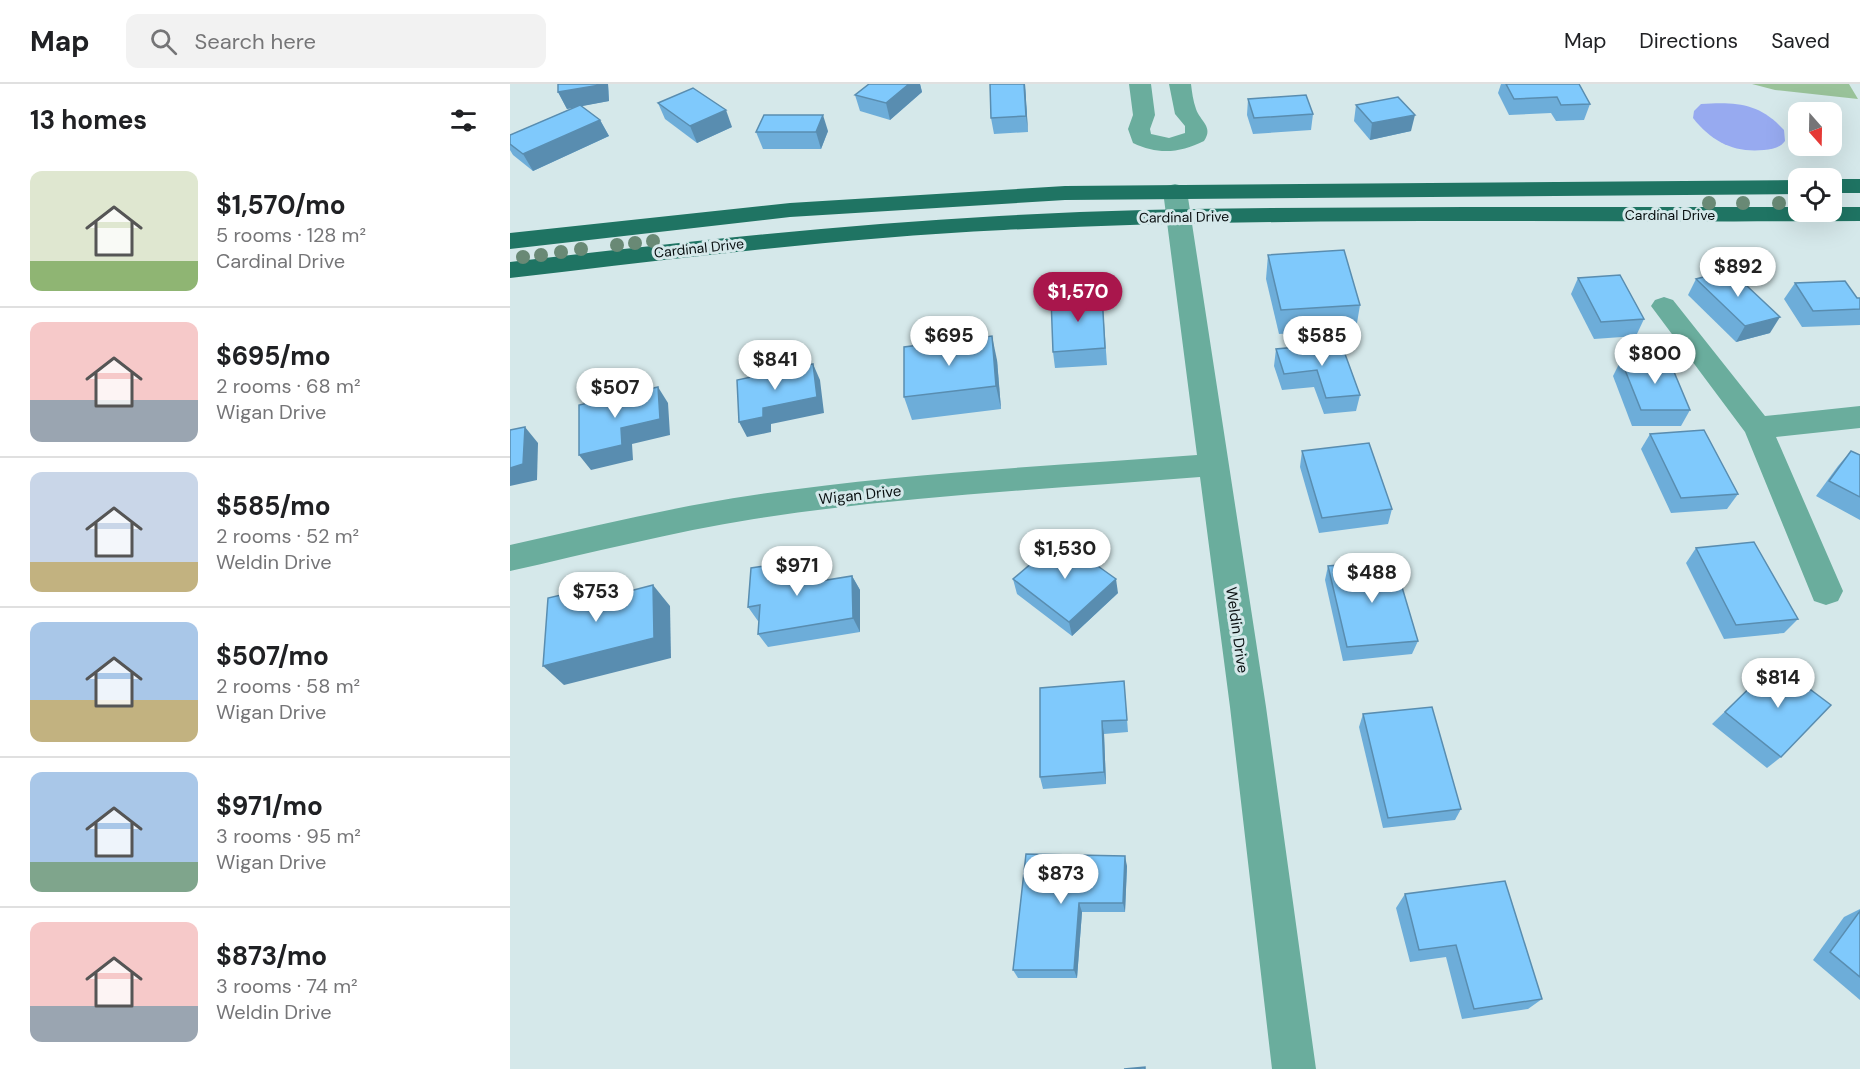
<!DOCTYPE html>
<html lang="en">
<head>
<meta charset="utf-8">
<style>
	:root { --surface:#fff; --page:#f2f2f2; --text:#202124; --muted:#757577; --line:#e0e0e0; --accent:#a9164c }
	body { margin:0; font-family:"DM Sans",sans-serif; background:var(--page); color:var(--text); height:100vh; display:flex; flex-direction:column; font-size:22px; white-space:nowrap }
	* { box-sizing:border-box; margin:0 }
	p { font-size:20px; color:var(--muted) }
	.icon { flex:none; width:33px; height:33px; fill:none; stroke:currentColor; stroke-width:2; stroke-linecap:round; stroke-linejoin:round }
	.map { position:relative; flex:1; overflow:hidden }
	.details { display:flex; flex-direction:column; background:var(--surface); width:510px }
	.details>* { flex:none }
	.needle { width:39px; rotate:160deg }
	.buttons { position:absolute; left:1278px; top:18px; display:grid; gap:12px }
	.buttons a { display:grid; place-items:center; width:54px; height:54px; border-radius:12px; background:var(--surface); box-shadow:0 6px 24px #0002; font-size:30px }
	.price { position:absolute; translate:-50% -51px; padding:0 14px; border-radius:21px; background:#fff; color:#222; font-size:20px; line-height:39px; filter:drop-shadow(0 2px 3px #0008) }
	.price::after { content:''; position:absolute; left:50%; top:36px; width:18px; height:14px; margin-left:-9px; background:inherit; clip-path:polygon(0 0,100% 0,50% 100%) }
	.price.on { background:var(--accent); color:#fff }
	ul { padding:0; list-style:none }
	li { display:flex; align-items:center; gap:18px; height:150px; padding:0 30px }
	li+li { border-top:2px solid var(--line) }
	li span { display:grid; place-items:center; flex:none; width:168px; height:120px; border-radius:12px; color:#555 }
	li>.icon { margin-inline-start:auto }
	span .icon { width:72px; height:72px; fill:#fffc; stroke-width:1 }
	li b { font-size:26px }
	h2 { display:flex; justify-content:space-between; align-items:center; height:72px; padding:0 30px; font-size:26px }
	header { display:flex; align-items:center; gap:36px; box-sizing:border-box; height:84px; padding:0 30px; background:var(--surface); border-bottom:2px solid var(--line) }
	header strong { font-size:28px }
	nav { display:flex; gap:33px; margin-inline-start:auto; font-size:21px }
	.search { width:420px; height:54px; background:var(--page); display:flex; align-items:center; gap:15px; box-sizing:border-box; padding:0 21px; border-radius:12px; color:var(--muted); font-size:22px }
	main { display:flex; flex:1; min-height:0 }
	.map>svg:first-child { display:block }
	.green { fill:#99c299 }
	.water { fill:#97aaf0 }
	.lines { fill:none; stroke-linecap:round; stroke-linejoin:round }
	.minor { fill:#6aad9d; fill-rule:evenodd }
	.major { fill:#1f7463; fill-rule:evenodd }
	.tree { fill:#698975 }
	.wall { fill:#6dadd9 }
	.shaded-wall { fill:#598db0 }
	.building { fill:#7fc9fc; stroke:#598db0; stroke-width:1.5 }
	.labels { text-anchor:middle; stroke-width:6; stroke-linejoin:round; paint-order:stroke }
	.far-street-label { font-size:14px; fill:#080e0f; stroke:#d5e8ea }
	.street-label { font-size:15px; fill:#080e0f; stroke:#d5e8ea }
</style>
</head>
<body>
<header>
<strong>Map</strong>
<div class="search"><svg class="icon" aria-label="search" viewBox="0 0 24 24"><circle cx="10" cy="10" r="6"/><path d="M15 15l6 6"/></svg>Search here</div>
<nav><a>Map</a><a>Directions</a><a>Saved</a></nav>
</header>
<main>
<section class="details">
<h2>13 homes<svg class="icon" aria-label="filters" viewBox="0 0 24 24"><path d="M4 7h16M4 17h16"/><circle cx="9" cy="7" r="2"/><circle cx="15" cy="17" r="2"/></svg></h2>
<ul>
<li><span style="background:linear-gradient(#dfe7d0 75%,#8fb573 0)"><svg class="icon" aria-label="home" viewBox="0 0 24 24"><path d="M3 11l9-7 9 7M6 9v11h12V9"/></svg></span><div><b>$1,570/mo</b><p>5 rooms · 128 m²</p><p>Cardinal Drive</p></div></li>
<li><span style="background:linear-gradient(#f6c9c9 65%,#9aa5b1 0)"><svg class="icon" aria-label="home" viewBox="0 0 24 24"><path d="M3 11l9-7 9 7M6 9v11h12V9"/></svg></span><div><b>$695/mo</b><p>2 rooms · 68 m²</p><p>Wigan Drive</p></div></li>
<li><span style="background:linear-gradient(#c9d6e8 75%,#c2b280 0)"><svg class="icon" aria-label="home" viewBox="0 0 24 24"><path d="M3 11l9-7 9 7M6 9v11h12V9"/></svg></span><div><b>$585/mo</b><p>2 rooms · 52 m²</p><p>Weldin Drive</p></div></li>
<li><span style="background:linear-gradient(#a9c7e8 65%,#c2b280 0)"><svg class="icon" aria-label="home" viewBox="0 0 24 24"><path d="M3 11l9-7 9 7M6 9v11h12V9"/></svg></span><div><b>$507/mo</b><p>2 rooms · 58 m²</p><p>Wigan Drive</p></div></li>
<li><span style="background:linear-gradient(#a9c7e8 75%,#7fa58c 0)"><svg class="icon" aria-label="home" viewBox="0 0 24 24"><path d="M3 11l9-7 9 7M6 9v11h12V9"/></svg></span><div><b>$971/mo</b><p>3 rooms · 95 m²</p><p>Wigan Drive</p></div></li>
<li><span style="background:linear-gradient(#f6c9c9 70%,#9aa5b1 0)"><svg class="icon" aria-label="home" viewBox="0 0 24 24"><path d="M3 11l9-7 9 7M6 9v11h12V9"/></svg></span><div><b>$873/mo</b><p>3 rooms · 74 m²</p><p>Weldin Drive</p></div></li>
</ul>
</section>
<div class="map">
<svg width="1350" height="985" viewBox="0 0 1350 985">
	<rect width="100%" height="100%" fill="#d5e8ea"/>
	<!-- green -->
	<path class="green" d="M1242,0H1339L1348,15L1265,6Z"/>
	<!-- water -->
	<path class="water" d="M1191,20C1227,18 1249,19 1274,46L1275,57C1270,64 1262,65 1254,66C1224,69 1202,58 1183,34L1184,27Z"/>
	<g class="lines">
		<!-- minor -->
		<g class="minor">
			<path d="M619,0H641L645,31L640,45L641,50L659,54L675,49V42L665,30L659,0H681C682,8 683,17 686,25C690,37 704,43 694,57C670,69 648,71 623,59L618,45L623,31Z"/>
			<path d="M665,100L673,102L677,107L756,623L806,985H762L720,623L690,393C541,405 391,412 244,435C162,448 81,469 0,487V461C81,443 162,423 244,411C391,389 540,382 687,371L653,107L657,102Z"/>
			<path d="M1154,213L1163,216L1255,332L1350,322V344L1266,353L1333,507L1328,517L1316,521L1304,517L1235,348L1141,222L1145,216Z"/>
		</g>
		<!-- major -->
		<g class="major">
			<rect x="1322" y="95" width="28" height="14"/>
			<path d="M1288,96V110L555,116L280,133L0,165V149L280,119L555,102Z"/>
			<path d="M956,123H1288V128H1322V123H1350V137C1065,139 779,132 494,146C329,154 164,175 0,194V178C163,159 325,141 489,132C644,123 800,124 956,123Z"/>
		</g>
	</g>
	<!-- trees -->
	<g class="tree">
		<circle cx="1199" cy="119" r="7"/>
		<circle cx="1233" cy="119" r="7"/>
		<circle cx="1269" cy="119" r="7"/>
		<circle cx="143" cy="157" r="7"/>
		<circle cx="125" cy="159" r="7"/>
		<circle cx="107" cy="161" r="7"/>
		<circle cx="71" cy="165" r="7"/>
		<circle cx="51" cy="168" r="7"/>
		<circle cx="31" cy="171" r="7"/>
		<circle cx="13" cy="173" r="7"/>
	</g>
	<!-- wall -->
	<g class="wall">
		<path d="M48,0H98L99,17L71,22L90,36L99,52L23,87L3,71L0,66V51L65,23L57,25L48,8Z"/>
		<path d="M359,0H410L412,8L380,36L350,27L345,11Z"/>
		<path d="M515,0L518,48L484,50L481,34Z"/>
		<path d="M991,0H1069L1080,20L1074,36L1046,37L1041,29L999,31L988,9Z"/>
		<path d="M738,15L803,30L801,46L743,50L737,31Z"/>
		<path d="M148,19L222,43L187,59L155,35Z"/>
		<path d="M846,21L901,47L860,56L844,37Z"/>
		<path d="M318,47L311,65H253L246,48Z"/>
		<path d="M758,171L850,221L846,245L769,250L756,195Z"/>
		<path d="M1068,194L1134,235L1126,252L1084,255L1061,210Z"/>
		<path d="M1186,195L1260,249L1226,258L1178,211Z"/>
		<path d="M1285,199L1347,214H1350V241L1292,243L1274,215Z"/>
		<path d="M592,210L597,281L545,284L543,268Z"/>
		<path d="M831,259L850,311L846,327L814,330L804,303L772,306L764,282L766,265Z"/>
		<path d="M487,276L491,325L402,336L394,313Z"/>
		<path d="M1111,276L1180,326L1171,342H1122L1103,292Z"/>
		<path d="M1140,350L1228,410L1217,425L1161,429L1131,365Z"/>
		<path d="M792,367L882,425L878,440L809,449L790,383Z"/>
		<path d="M1341,367L1350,371V436L1306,412L1328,382Z"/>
		<path d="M1186,464L1288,535L1274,549L1214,555L1176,479Z"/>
		<path d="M298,475L306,490V498L342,492L350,506V548L258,563L248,550L249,537H248L238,523Z"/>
		<path d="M818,482L908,557L902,570L833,577L815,496Z"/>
		<path d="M503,495L608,509L562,552L507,510Z"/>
		<path d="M1265,579L1271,673L1257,684L1202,640Z"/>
		<path d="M614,597L618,648L594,650L596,700L533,705L530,693Z"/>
		<path d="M853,630L951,725L945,736L873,744L849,643Z"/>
		<path d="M516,770L617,782L615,828H572L567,894H508L503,886Z"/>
		<path d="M895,810L1032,915L1018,925L952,935L936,873L900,878L886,824Z"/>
		<path d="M1350,825V916L1303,876L1334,833Z"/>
	</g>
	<!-- shaded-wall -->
	<g class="shaded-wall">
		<path d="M90,0H98L99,17L57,25L48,8Z"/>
		<path d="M399,0H410L412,8L380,36L376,19Z"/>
		<path d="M514,0H515L518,48L516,32Z"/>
		<path d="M216,26L222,43L187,59L180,42Z"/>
		<path d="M313,31L318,47L311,65L306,48Z"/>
		<path d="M905,31L901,47L860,56L862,39Z"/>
		<path d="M90,36L99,52L23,87L13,70Z"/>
		<path d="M1270,233L1260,249L1226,258L1235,242Z"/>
		<path d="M482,252L487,276L491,325L486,302Z"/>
		<path d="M303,280L310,296L314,329L261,340V348L237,353L229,338Z"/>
		<path d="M148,303L158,319L160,351L122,360L123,376L81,386L69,371L111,344Z"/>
		<path d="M15,343L28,359L27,396L0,402V384Z"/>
		<path d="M298,475L306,490V513L298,499Z"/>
		<path d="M342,492L350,506V548L343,534Z"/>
		<path d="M606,495L608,509L562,552L559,538Z"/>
		<path d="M143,501L160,522L161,574L54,601L33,582Z"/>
		<path d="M89,502L107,522L89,515Z"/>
		<path d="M592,637L594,650L596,700L594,688Z"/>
		<path d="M615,772L617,782L615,828L613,819Z"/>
		<path d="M569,819L572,828L567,894L564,886Z"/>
	</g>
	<!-- building -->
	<g class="building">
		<path d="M48,0H90V1L48,8Z"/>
		<path d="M359,0H399L376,19L345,11Z"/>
		<path d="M480,0H514L516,32L481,34Z"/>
		<path d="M996,0H1069L1080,20L1051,21L1047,13L1004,15Z"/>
		<path d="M183,4L216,26L180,42L148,19Z"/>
		<path d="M796,11L803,30L744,34L738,15Z"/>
		<path d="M888,13L905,31L862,39L846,21Z"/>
		<path d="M70,21L90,36L13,70L0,60V51Z"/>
		<path d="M254,31H313L306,48H246Z"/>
		<path d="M834,166L850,221L771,226L758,171Z"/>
		<path d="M1220,186L1270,233L1235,242L1186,195Z"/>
		<path d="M1110,191L1134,235L1091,238L1068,194Z"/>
		<path d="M1335,197L1347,214H1350V225L1303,227L1285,199Z"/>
		<path d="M592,210L595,264L543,268L541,214Z"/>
		<path d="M482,252L486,302L394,313V263Z"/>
		<path d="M831,259L850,311L816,314L807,286L774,290L766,265Z"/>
		<path d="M1111,276H1159L1180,326H1131Z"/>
		<path d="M303,280L307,313L253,324V333L229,338L227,296Z"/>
		<path d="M148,303L150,335L111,344L112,361L69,371V321Z"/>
		<path d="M15,343L13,380L0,384V346Z"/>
		<path d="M1194,346L1228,410L1171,414L1140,350Z"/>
		<path d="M859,359L882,425L812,434L792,367Z"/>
		<path d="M1341,367L1350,371V413L1319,397Z"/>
		<path d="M550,455L606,495L559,538L503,495Z"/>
		<path d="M1244,458L1288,535L1226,541L1186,464Z"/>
		<path d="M298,475V499L342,492L343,534L248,550L250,521L238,523L241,484Z"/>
		<path d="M884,476L908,557L837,563L818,482Z"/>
		<path d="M143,501L144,554L33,582L38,514L89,502V515Z"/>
		<path d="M1265,579L1321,621L1271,673L1215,628Z"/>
		<path d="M614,597L617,636L592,637L594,688L530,693V604Z"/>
		<path d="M922,623L951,725L878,734L853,630Z"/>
		<path d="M516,770L615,772L613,819H569L564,886H503Z"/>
		<path d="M995,797L1032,915L964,925L946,861L909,866L895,810Z"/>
		<path d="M1350,827V893L1320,868Z"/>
		<path d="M635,983V985H614Z"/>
	</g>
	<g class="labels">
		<!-- far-street labels -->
		<g class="far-street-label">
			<text x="1160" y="136">Cardinal Drive</text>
			<text transform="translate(674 133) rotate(-1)" y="5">Cardinal Drive</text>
			<text transform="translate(189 164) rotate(-6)" y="5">Cardinal Drive</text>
		</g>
		<!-- street labels -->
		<g class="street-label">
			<text transform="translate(350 411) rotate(-6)" y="5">Wigan Drive</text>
			<text transform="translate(727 546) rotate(82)" y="5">Weldin Drive</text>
		</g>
	</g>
</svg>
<div class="buttons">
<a><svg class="needle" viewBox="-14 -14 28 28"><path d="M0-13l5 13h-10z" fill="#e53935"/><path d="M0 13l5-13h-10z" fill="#757577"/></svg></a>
<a><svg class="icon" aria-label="locate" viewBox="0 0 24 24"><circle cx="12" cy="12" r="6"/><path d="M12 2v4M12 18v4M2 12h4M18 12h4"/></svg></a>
</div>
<b class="price" style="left:1228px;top:214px">$892</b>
<b class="price on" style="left:568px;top:239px">$1,570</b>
<b class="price" style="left:439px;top:283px">$695</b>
<b class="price" style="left:812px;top:283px">$585</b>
<b class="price" style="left:1145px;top:301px">$800</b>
<b class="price" style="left:265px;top:307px">$841</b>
<b class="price" style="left:105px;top:335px">$507</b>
<b class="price" style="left:555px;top:496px">$1,530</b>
<b class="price" style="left:287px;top:513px">$971</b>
<b class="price" style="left:862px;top:520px">$488</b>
<b class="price" style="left:86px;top:539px">$753</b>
<b class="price" style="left:1268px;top:625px">$814</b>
<b class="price" style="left:551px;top:821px">$873</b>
</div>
</main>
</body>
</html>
